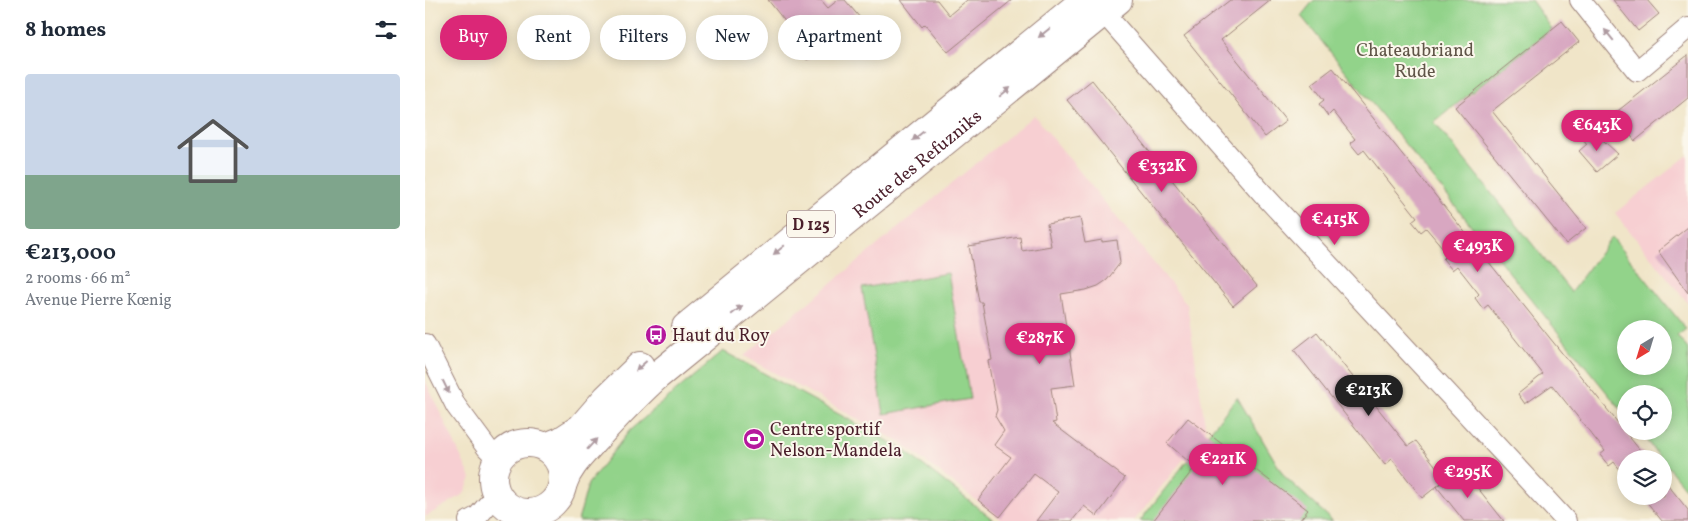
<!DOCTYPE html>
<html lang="en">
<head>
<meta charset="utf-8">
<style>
	:root { --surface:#fff; --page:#f6f6f7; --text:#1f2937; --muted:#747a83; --line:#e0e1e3; --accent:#db2777 }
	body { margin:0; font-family:Vollkorn,serif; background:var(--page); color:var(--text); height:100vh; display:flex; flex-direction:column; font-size:19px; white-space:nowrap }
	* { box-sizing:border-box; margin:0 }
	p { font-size:16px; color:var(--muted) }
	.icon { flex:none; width:28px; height:28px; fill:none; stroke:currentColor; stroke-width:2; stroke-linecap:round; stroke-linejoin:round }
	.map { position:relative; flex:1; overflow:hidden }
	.side { display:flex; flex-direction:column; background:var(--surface); width:425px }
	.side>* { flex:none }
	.guide { position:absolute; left:15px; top:15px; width:475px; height:45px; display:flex; gap:10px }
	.needle { width:32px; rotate:218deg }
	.controls { position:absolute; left:1192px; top:320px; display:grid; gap:10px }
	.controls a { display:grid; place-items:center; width:55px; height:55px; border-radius:50%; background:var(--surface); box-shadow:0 2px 12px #0003; font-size:25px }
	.price { position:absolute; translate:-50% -42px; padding:0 11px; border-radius:18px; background:var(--accent); color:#fff; font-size:16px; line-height:32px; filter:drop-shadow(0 1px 2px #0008) }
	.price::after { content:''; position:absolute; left:50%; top:30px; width:15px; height:11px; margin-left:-8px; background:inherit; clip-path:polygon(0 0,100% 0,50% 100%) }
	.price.on { background:#222; color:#fff }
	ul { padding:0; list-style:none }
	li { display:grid; align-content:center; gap:10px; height:265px; padding:0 25px }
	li+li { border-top:1px solid var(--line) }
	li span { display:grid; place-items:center; height:155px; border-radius:5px; color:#555 }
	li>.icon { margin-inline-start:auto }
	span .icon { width:90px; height:90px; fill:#fffc; stroke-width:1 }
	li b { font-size:21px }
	h2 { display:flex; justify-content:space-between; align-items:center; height:60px; padding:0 25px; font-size:21px }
	.pill { padding:0 18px; border-radius:22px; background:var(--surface); box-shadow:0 2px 12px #0003; font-size:18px; line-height:45px }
	.pill.on { background:var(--accent); color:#fff }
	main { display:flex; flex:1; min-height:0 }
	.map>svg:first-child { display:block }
	.built { fill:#f7cfd2 }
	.green { fill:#92d38a; stroke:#6e795a; fill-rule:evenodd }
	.building { fill:#d8a7c1 }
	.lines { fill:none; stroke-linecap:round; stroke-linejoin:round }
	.minor-casing { stroke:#9d827a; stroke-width:22 }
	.primary-casing { stroke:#9d827a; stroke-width:30 }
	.minor { stroke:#fff; stroke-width:20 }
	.primary { stroke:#fff; stroke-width:28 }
	.oneway { fill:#ae9aa0 }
	.labels { text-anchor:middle; stroke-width:4; stroke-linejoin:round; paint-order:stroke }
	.shield { fill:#fbf7ec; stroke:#7f6065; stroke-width:1 }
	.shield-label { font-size:16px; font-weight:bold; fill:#4a1f2b }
	.park-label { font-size:18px; fill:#605548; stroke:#fbf7ec }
	.street-label { font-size:18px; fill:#4a1f2b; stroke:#fbf7ec }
	.poi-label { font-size:18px; fill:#4a1f2b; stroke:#fbf7ec; text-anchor:start }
</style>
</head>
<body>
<main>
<section class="side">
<h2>8 homes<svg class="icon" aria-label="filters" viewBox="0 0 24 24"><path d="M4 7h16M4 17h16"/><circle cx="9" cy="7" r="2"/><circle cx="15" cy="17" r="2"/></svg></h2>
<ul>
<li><span style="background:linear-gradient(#c9d6e8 65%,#7fa58c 0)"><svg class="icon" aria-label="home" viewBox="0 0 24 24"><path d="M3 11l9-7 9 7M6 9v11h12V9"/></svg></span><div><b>€213,000</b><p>2 rooms · 66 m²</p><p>Avenue Pierre Kœnig</p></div></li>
</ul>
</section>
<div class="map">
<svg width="1263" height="521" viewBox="0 0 1263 521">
	<rect width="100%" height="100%" fill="#fbf7ec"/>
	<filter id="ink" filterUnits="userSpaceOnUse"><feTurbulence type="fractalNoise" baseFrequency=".02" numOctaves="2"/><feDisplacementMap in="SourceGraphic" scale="10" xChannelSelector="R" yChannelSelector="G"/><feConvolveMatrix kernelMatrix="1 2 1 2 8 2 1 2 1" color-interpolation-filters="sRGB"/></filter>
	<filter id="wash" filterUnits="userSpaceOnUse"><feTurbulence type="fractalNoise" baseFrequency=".0096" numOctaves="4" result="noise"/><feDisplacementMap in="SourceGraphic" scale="20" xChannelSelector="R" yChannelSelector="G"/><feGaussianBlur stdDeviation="1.12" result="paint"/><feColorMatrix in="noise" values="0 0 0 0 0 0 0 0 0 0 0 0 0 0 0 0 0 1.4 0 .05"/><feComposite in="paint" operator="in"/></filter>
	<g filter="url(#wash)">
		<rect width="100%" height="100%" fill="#f0e5c8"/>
		<!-- built -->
		<g class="built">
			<path d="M609,115L762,304L781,431L709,521H578L476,443L319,356Z"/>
			<path d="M1263,155V303L1190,213Z"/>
			<path d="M0,380L46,478L39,494L0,517Z"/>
		</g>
		<!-- green -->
		<g class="green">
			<path d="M889,0H1106L1127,29L1009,122L1146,292L1187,237L1261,329L1252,336L1263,349V492L1239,462V459H1236L1214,431H1239V394H1201V416L876,16ZM1201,329H1239V366H1201Z"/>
			<path d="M523,273L545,399L459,414L437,288Z"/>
			<path d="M298,351L476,448L570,521H153L163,484L205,430Z"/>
			<path d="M812,397L859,476L908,521H715Z"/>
		</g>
		<g id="blocks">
			<!-- building -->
			<g class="building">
				<path d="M343,0H396L403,8L413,0H420L441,25L421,34H413L391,28L393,52L382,60L365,38L370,34Z"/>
				<path d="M476,0H512L524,15L542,0H587L523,52L500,24L497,27Z"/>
				<path d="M805,0H846L796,40L861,121L840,137L759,36Z"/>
				<path d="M1188,0H1222L1234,14L1213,31Z"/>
				<path d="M1137,21L1154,42L1067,111L1161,228L1141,244L1030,107Z"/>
				<path d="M1263,55V98L1210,141L1189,114Z"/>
				<path d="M908,68L1222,459H1201V477L1189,462L1184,466L1175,455L1180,451L1127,385L1100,404L1093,394L1118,374L1063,305L1058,309L1050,298L1054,294L1032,266L1027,270L1018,259L1023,254L1001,228L996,232L987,221L992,217L939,150L934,154L925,143L930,139L908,111L903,116L894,104L899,100L887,84Z"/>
				<path d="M667,80L832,286L808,306L642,100Z"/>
				<path d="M1168,131L1193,154L1172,172L1154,151L1162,144L1158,139Z"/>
				<path d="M655,218L660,243L677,240V242L692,240L695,263L682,280L673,286L661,290L636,294L650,385L626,388L631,422L627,423L700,478L672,516L659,506L647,521H611L633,492L609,474L575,517L553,500L586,457L569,445L579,431L570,416L572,410L563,361L567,360L557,302H554L544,246L595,237L597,251L626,246L622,224Z"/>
				<path d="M1263,227V293L1233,251Z"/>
				<path d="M892,332L983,446L991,441L1021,479L997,498L967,459L960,465L869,350Z"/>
				<path d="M763,418L883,510L874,521H728L770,467L742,443Z"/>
				<path d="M1036,467L1079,521H1039L1012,487Z"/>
				<path d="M1239,480L1263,510V521H1237L1217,496H1239Z"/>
			</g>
		</g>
	</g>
	<g filter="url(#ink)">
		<use href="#blocks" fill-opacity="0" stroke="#9d827a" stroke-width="1"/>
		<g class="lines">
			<!-- minor casing -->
			<g class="minor-casing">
				<g id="minor">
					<path d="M1155,0L1212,71L1263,28"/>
					<path d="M665,7L678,12L838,194L1141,521"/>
					<path d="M0,344L31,406L62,448L73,459"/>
					<path d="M44,521L53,516L72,494"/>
				</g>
			</g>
			<!-- primary casing -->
			<g class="primary-casing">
				<g id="primary">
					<path d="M261,327L660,0"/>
					<circle cx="103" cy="478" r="35"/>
					<path d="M121,447L136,441L156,428L182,398L215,366"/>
					<path id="s1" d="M138,483C144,465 158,453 170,439C190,417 211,395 233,375L693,0"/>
				</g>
			</g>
			<!-- minor -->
			<use href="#minor" class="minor"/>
			<!-- primary -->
			<use href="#primary" class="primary"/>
		</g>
		<!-- one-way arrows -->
		<defs><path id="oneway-solid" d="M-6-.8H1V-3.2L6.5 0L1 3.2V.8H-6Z" transform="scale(1.25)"/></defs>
		<g class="oneway">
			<use href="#oneway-solid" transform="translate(619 33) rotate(141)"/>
			<use href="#oneway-solid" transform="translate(1184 35) rotate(-129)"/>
			<use href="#oneway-solid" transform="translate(580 92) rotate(-39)"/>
			<use href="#oneway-solid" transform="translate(493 136) rotate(141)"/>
			<use href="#oneway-solid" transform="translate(354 250) rotate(141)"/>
			<use href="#oneway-solid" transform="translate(312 310) rotate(-39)"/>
			<use href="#oneway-solid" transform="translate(216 366) rotate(138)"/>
			<use href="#oneway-solid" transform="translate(21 387) rotate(64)"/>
			<use href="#oneway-solid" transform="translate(167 444) rotate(-48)"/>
		</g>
	</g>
	<!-- icons -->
	<defs>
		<g id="bus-disc" transform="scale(1.125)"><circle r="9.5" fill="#b5179e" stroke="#fbf7ec"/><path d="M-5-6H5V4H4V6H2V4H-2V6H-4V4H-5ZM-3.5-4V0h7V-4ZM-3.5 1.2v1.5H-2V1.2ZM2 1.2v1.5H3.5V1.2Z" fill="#fff"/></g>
		<g id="stadium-disc" transform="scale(1.125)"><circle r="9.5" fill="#b5179e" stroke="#fbf7ec"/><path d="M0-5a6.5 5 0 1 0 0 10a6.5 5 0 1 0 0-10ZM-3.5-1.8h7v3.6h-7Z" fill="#fff"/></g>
	</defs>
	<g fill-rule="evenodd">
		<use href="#bus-disc" x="231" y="335"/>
		<use href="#stadium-disc" x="329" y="439"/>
	</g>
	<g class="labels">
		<!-- shield labels -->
		<rect class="shield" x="362" y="210.5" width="48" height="27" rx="4"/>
		<g class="shield-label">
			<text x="386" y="230">D 125</text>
		</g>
		<!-- park labels -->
		<g class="park-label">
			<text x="990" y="56">Chateaubriand<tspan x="990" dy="21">Rude</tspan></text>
		</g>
		<!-- street labels -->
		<g class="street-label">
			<text dy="6" stroke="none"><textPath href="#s1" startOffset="479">Route des Refuzniks</textPath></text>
		</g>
		<!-- poi labels -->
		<g class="poi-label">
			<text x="247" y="341">Haut du Roy</text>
			<text x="345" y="435">Centre sportif<tspan x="345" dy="21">Nelson-Mandela</tspan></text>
		</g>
	</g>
</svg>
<div class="controls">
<a><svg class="needle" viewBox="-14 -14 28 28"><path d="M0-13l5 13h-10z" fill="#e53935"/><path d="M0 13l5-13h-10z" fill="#747a83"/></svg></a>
<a><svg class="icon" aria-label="locate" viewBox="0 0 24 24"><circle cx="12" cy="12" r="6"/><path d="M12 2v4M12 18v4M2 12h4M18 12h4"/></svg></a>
<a><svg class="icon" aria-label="layers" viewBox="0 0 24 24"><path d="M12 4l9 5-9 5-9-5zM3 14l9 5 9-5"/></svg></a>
</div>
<b class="price" style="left:1172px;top:152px">€643K</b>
<b class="price" style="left:737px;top:193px">€332K</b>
<b class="price" style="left:910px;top:246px">€415K</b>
<b class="price" style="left:1053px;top:273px">€493K</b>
<b class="price" style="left:615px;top:365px">€287K</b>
<b class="price on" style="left:944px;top:417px">€213K</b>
<b class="price" style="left:798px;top:486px">€221K</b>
<b class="price" style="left:1043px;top:499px">€295K</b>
<div class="guide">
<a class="pill on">Buy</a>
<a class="pill">Rent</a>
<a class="pill">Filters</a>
<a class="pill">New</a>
<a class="pill">Apartment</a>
</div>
</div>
</main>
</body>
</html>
